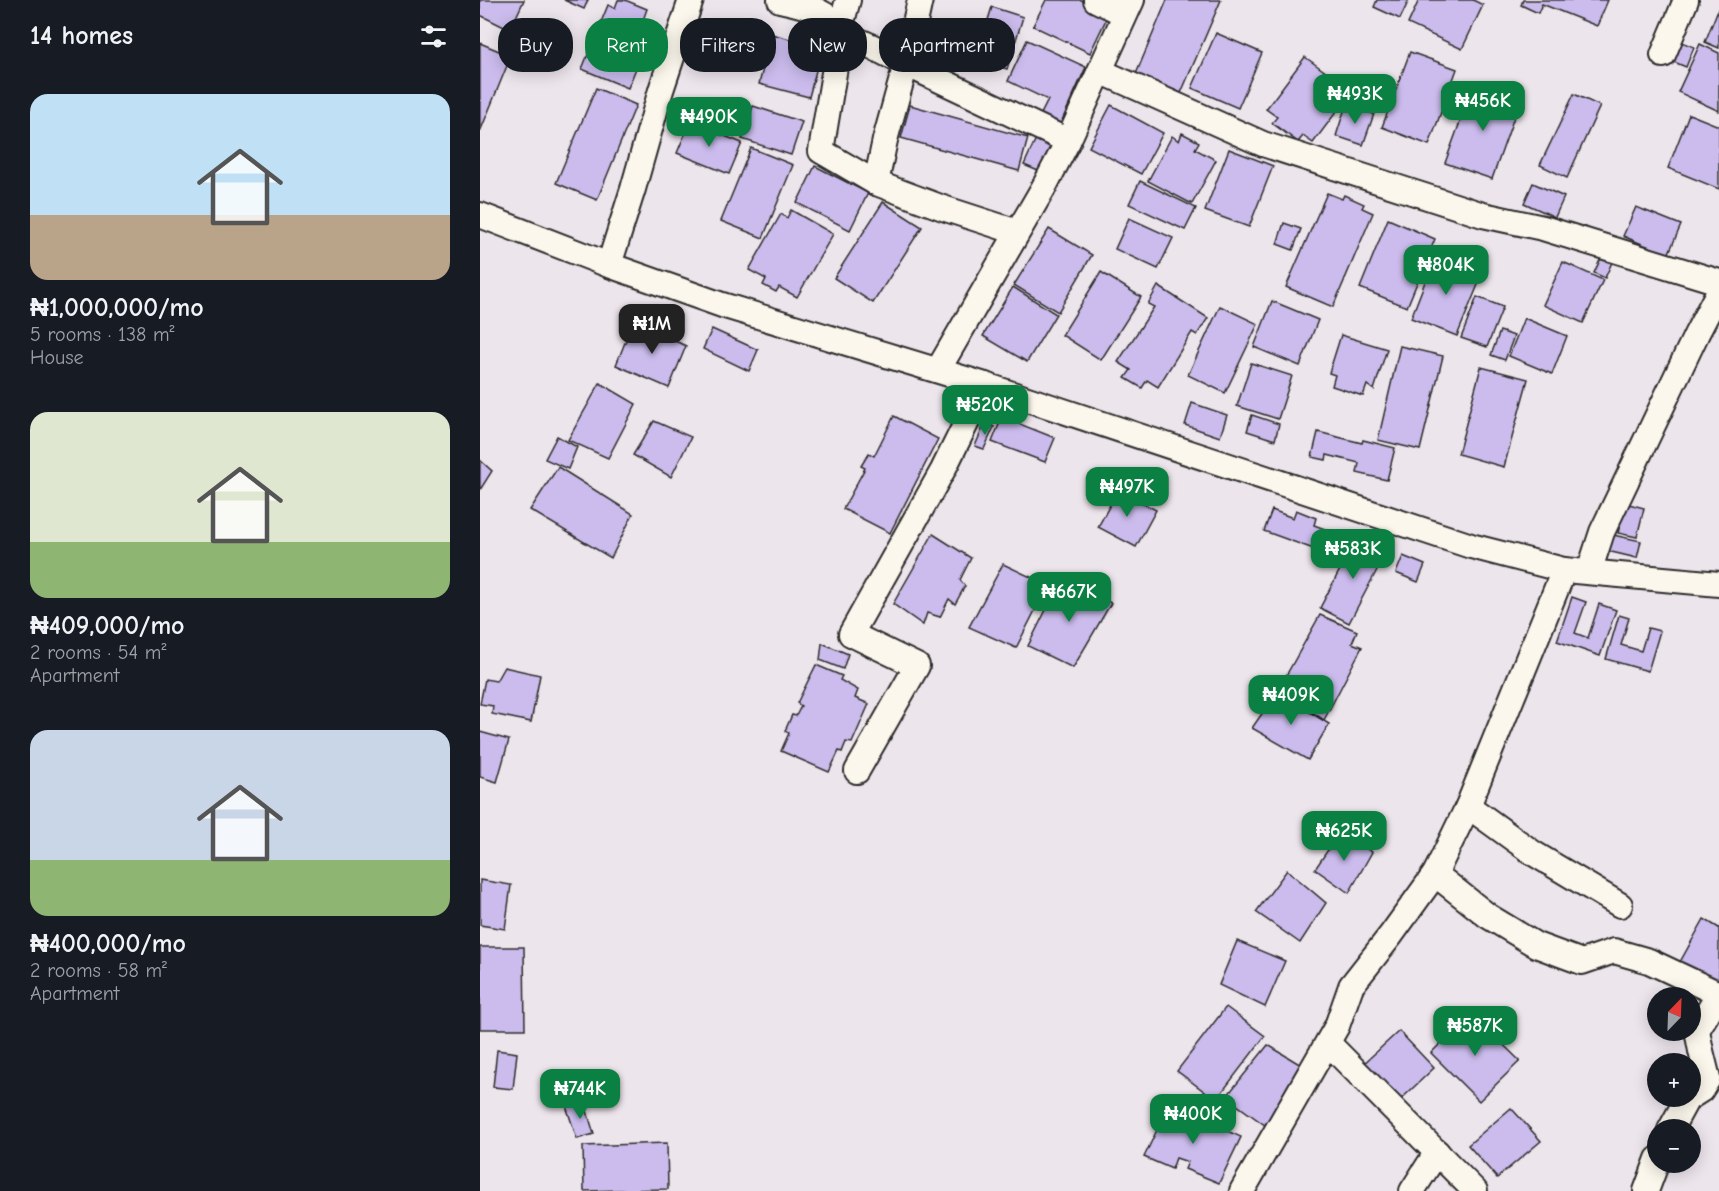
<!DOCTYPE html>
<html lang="en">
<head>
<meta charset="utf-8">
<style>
	:root { --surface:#171b24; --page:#20242c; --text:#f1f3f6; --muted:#9ea1a6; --accent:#0b8043 }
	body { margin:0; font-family:"Comic Neue",sans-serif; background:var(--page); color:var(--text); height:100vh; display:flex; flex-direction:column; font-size:22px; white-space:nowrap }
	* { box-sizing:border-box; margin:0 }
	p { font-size:20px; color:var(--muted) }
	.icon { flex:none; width:33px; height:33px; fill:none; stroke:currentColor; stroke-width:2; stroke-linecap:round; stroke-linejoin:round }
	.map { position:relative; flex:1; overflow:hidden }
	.details { display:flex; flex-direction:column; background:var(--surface); width:480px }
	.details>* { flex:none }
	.top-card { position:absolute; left:18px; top:18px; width:570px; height:54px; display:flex; gap:12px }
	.needle { width:39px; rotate:23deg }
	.controls { position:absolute; left:1167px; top:987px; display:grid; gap:12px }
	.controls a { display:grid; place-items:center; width:54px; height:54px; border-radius:50%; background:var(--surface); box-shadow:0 3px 15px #0003; font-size:30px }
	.price { position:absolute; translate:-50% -51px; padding:0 14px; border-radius:12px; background:var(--accent); color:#fff; font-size:20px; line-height:39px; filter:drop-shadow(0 2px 3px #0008) }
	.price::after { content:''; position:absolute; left:50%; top:36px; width:18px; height:14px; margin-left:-9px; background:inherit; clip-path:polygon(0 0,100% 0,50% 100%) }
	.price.current { background:#222; color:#fff }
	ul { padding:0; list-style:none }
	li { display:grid; align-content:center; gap:12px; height:318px; padding:0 30px }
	li span { display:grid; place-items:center; height:186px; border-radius:18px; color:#555 }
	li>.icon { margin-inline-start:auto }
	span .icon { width:108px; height:108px; fill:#fffc; stroke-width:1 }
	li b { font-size:26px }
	h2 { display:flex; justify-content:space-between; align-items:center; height:72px; padding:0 30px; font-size:26px }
	.chip { padding:0 21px; border-radius:24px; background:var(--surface); box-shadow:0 3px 15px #0003; font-size:21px; line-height:54px }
	.chip.current { background:var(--accent); color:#fff }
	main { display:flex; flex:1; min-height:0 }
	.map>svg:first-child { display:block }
	.building { fill:#cbbced; stroke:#2b2b2b; stroke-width:1.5 }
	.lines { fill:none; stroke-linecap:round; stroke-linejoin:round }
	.street-casing { stroke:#2b2b2b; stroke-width:28 }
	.street { stroke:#fbf7ec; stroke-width:24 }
</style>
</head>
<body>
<main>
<section class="details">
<h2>14 homes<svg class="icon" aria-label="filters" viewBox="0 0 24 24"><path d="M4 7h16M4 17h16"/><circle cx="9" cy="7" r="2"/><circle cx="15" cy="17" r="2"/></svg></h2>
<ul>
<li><span style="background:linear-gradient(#bfe0f5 65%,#b9a48a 0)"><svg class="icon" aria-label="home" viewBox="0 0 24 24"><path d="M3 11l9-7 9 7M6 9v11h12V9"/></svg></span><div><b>₦1,000,000/mo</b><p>5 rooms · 138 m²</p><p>House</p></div></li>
<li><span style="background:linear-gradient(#dfe7d0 70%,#8fb573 0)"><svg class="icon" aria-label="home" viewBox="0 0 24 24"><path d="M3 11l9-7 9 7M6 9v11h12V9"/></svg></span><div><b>₦409,000/mo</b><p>2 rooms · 54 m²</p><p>Apartment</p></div></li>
<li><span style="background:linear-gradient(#c9d6e8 70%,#8fb573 0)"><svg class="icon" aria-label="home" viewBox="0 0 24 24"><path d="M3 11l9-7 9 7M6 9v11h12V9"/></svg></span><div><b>₦400,000/mo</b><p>2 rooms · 58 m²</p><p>Apartment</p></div></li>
</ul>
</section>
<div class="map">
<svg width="1239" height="1191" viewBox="0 0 1239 1191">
	<rect width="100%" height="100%" fill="#ede5ec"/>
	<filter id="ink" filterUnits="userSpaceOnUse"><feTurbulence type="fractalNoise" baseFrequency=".0167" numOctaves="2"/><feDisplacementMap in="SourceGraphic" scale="12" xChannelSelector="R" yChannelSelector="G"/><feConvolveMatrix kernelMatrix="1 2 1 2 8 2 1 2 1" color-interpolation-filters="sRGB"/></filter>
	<g filter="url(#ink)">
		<!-- building -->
		<g class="building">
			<path d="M0,0H44L30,30L0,15Z"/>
			<path d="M84,0H108L104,9Z"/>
			<path d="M138,0H145L167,9L163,20L174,24L148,88L102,69L128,5L135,8Z"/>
			<path d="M566,0H607L630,11L610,53L553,26Z"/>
			<path d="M687,0H741L701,93L656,74Z"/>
			<path d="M897,0H929L920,19L894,7Z"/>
			<path d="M939,0H993L1003,5L982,49L928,24Z"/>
			<path d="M1043,0H1128L1117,26L1062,4L1058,13L1041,5Z"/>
			<path d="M512,7L543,17L527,69L496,59Z"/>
			<path d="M1239,7V48L1225,42Z"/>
			<path d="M736,33L782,53L758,108L712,88Z"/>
			<path d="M292,34L342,48L329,97L279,84Z"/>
			<path d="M547,40L606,67L579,127L559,118L568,100L528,81Z"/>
			<path d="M1202,42L1214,47L1206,67L1194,62Z"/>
			<path d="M0,43L31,56L0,132Z"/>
			<path d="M1220,44L1239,53V111L1198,92Z"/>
			<path d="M930,52L977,69L949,145L902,127Z"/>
			<path d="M825,57L872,91L833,143L823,136L818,142L792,123L797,117L786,109Z"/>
			<path d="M994,84L1040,100L1012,179L965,163Z"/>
			<path d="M116,88L156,105L117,200L76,183Z"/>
			<path d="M1094,94L1120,106L1087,178L1060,165Z"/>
			<path d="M430,105L548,138L539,171L421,138Z"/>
			<path d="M631,105L683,133L661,174L609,147Z"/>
			<path d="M866,105L894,114L883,145L856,136Z"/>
			<path d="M273,106L322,122L311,155L262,139Z"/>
			<path d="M1209,114L1239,126V189L1188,168Z"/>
			<path d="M210,122L262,143L249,174L197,153Z"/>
			<path d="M702,133L719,142L715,149L736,160L712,204L668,181L692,136L699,141Z"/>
			<path d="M558,134L577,142L563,173L544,165Z"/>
			<path d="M271,148L313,165L283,238L241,221Z"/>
			<path d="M749,149L793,166L769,227L725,211Z"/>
			<path d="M335,166L388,193L370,230L317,203Z"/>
			<path d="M660,181L716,208L705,230L649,204Z"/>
			<path d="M1053,183L1084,197L1075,217L1044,203Z"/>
			<path d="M847,193L862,199L864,195L884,204L882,208L893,213L853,307L806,287Z"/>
			<path d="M403,202L442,227L393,303L354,278Z"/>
			<path d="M1156,207L1201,225L1188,255L1143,236Z"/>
			<path d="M311,210L353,234L317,297L299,287L296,292L283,285L286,279L269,270L301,214L307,218Z"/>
			<path d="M649,218L693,238L678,269L635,249Z"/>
			<path d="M908,219L955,239L927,307L880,288Z"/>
			<path d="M804,223L821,229L813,250L797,244Z"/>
			<path d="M569,229L612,255L578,312L534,285Z"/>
			<path d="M955,256L1002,275L977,336L931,318Z"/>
			<path d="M1122,256L1133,260L1125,278L1114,273Z"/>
			<path d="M1083,262L1123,280L1103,323L1063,305Z"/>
			<path d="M621,272L661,297L621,360L582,335Z"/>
			<path d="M678,286L728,318L717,335L712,332L678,387L667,380L662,388L645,378L651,370L638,362L674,307L668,304Z"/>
			<path d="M533,287L576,314L547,362L503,336Z"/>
			<path d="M997,297L1023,307L1007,347L981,338Z"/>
			<path d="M792,301L838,320L820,366L774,347Z"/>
			<path d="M740,306L778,324L745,393L708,375Z"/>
			<path d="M1044,318L1087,336L1072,374L1029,356Z"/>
			<path d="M152,325L180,337L184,328L198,334L195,341L206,346L189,388L136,365Z"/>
			<path d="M232,329L278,350L269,371L223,349Z"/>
			<path d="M1020,331L1034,336L1025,360L1011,355Z"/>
			<path d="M861,335L907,349L894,390L887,385L883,396L852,386L855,375L849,373Z"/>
			<path d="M920,346L963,356L940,450L898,440Z"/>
			<path d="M771,363L812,376L798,419L757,406Z"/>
			<path d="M1001,367L1048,379L1024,467L978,454Z"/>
			<path d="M120,383L156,404L128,458L88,440Z"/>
			<path d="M712,403L747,415L740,437L705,425Z"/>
			<path d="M772,415L799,424L795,440L767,431Z"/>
			<path d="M414,416L458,439L410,533L363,509L385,468L381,466L389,453L394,456Z"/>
			<path d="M522,417L575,438L565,462L512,442Z"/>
			<path d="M174,421L211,437L191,477L153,455Z"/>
			<path d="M505,423L514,427L504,449L495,446Z"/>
			<path d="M838,432L882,443L883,440L915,448L907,480L877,473L879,463L847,455L846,460L832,457Z"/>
			<path d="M77,436L97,447L88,469L65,459Z"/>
			<path d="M0,460L12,471L0,490Z"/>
			<path d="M78,467L153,514L131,558L50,510Z"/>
			<path d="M638,490L676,510L656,547L618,527Z"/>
			<path d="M1145,503L1164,508L1157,537L1138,533Z"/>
			<path d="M792,510L813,518L816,510L836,518L834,525L872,539L867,555L862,553L861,559L784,531Z"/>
			<path d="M453,534L491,558L480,580L485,586L475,604L469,599L460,617L447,613L443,625L413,604Z"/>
			<path d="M1133,535L1161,541L1157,558L1123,550Z"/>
			<path d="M876,539L907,551L869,623L840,608Z"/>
			<path d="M923,556L945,565L938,582L916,573Z"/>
			<path d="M523,564L568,585L536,648L489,627Z"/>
			<path d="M583,576L631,603L593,668L548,646Z"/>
			<path d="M1092,597L1106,602L1095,633L1108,638L1119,604L1136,610L1120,656L1077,641Z"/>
			<path d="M840,615L877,631L872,643L882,647L844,720L798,690Z"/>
			<path d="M1139,615L1149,618L1141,645L1161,651L1168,628L1180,631L1168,671L1126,659Z"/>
			<path d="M342,643L368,654L363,669L340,660Z"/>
			<path d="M336,665L362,676L360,680L378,690L375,698L389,704L372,743L366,742L362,752L359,751L349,772L301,751L309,733L305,731L312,715L316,716L321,706L317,703Z"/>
			<path d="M24,667L60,675L51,722L12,714L13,706L0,704L5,679L16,681Z"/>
			<path d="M797,692L849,724L828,760L772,728Z"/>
			<path d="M0,732L29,740L17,782L0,777Z"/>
			<path d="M860,832L892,852L869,893L835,869Z"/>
			<path d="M807,870L846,903L820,943L776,912Z"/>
			<path d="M0,880L31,885L25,929L0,925Z"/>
			<path d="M1224,919L1239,928V984L1200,962Z"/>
			<path d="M757,941L805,961L785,1007L739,985Z"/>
			<path d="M0,947H44L45,1029H0Z"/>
			<path d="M746,1007L785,1036L736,1100L697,1071Z"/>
			<path d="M991,1013L1040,1061L999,1101L951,1053Z"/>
			<path d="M919,1031L954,1068L916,1104L880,1067Z"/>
			<path d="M788,1045L831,1071L789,1128L746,1097Z"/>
			<path d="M17,1050L37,1053L33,1089L13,1087Z"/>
			<path d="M104,1101L114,1134L97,1139L86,1106Z"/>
			<path d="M689,1105L761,1137L739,1183L705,1169L708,1162L696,1158L692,1169L664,1157Z"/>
			<path d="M1031,1108L1061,1141L1017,1178L988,1145Z"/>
			<path d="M187,1143L188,1189L104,1191L103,1146Z"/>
		</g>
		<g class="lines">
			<!-- street casing -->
			<g class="street-casing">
				<g id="street">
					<path d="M300,0C318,4 351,10 358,30C360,35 359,43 358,49L341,151L396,183L463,208L537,232"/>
					<path d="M368,0L359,32L391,46L426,64L588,141"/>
					<path d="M616,0L645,14"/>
					<path d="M1183,55L1206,0"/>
					<path d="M620,71L783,144L1003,215L1063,228L1239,282"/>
					<path d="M396,183L405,140L426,64L440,0"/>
					<path d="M0,215L129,265L242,305L505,385L991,546L1084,570L1239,584"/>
					<path d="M129,265L153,189L181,90L211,0"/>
					<path d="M458,370L564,187L588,141L652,0"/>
					<path d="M1109,572L1122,532L1217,333L1239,291"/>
					<path d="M377,771L437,666L371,634L463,470L505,385"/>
					<path d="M988,806L1053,853L1140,905"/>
					<path d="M955,874L1008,916L1056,945L1102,962L1134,951L1169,961L1239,994"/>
					<path d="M848,1043L995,1191"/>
					<path d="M1190,1130L1207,1099L1221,1090L1228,1079L1221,1051L1217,1030L1239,994"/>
					<path d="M762,1191L857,1026L871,986L911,935L955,874L988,806L1084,570"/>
					<path d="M932,1191L957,1152"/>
					<path d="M1166,1191L1178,1159"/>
				</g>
			</g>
			<!-- street -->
			<use href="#street" class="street"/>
		</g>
	</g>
</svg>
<div class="controls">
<a><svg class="needle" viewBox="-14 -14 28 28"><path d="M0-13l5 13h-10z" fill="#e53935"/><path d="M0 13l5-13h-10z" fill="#9ea1a6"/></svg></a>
<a>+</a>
<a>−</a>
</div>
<b class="price" style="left:875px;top:125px">₦493K</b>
<b class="price" style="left:1003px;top:132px">₦456K</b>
<b class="price" style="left:229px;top:148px">₦490K</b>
<b class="price" style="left:966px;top:296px">₦804K</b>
<b class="price current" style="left:172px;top:355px">₦1M</b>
<b class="price" style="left:505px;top:436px">₦520K</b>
<b class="price" style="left:647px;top:518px">₦497K</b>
<b class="price" style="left:873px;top:580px">₦583K</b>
<b class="price" style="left:589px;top:623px">₦667K</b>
<b class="price" style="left:811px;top:726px">₦409K</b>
<b class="price" style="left:864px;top:862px">₦625K</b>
<b class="price" style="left:995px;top:1057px">₦587K</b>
<b class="price" style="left:100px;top:1120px">₦744K</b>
<b class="price" style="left:713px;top:1145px">₦400K</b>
<div class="top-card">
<a class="chip">Buy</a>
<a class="chip current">Rent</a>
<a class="chip">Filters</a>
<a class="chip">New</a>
<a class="chip">Apartment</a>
</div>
</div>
</main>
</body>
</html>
